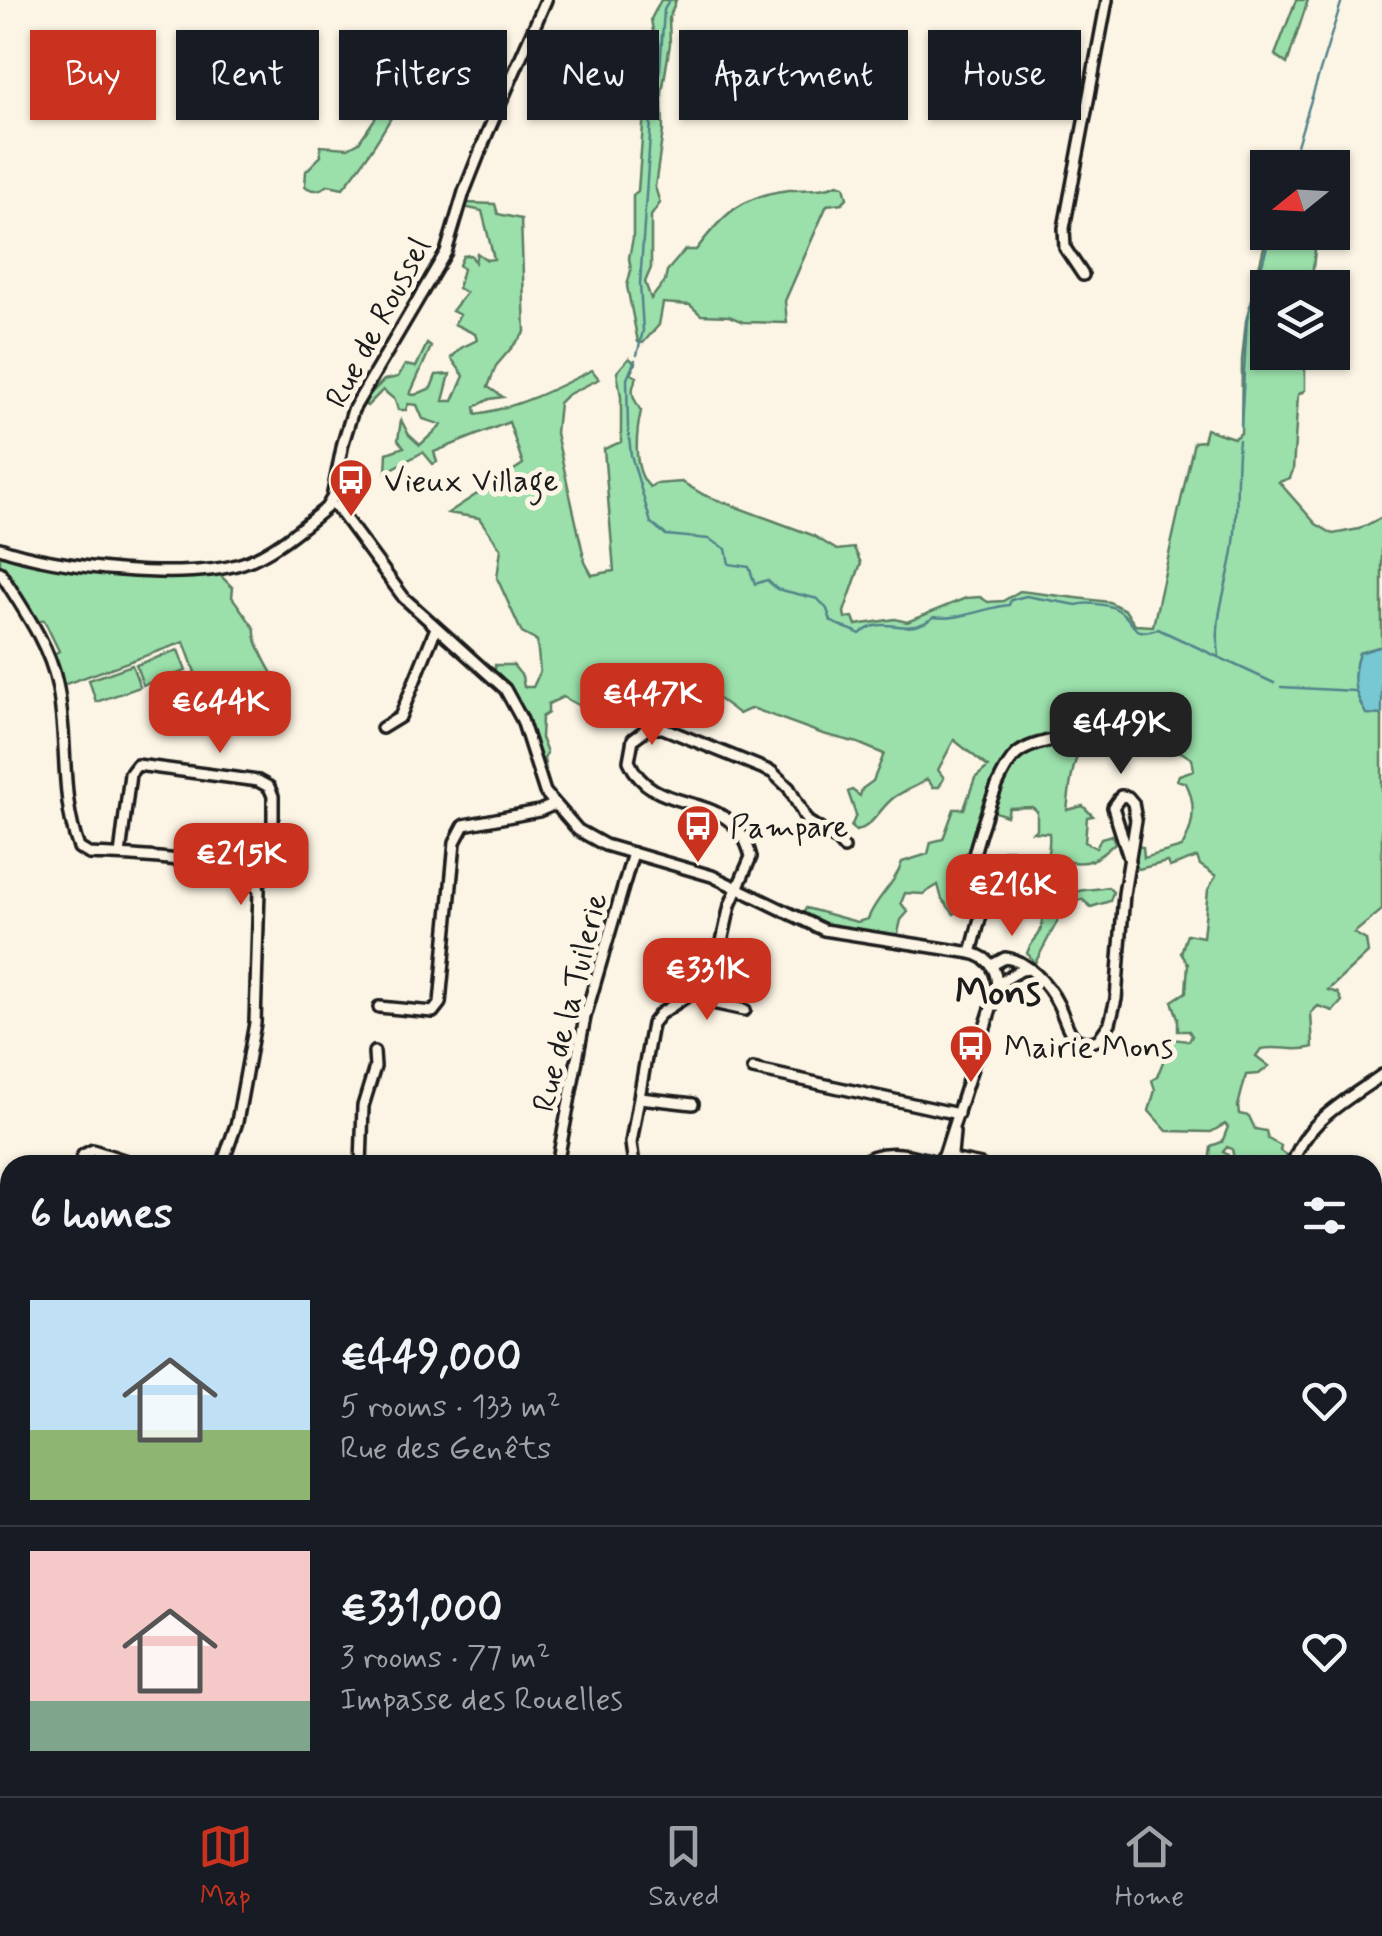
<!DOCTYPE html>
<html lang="en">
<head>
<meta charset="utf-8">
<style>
	:root { --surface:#171b24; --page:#242831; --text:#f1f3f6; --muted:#9ea1a6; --line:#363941; --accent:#c8321e }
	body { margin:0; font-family:Mynerve,sans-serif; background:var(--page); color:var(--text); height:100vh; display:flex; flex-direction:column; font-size:38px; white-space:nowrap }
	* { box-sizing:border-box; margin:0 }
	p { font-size:32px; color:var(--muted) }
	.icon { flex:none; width:55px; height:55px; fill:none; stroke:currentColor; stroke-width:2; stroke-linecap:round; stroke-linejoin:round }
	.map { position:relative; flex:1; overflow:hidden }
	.sheet { position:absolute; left:0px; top:1155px; width:1382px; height:642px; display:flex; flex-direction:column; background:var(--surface); border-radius:30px 30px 0 0; box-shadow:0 2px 8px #0004 }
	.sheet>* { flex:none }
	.top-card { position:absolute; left:30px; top:30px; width:1322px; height:90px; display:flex; gap:20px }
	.needle { width:65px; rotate:252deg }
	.fabs { position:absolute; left:1250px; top:150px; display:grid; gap:20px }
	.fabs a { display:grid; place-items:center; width:100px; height:100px; border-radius:0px; background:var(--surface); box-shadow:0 2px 8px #0004; font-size:50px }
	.price { position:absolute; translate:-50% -85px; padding:0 22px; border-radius:20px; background:var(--accent); color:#fff; font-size:32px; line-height:65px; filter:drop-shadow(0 2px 5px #0008) }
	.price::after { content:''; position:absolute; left:50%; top:60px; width:30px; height:22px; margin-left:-15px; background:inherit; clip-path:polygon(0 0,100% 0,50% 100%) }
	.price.on { background:#222; color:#fff }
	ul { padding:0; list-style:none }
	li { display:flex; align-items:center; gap:30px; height:250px; padding:0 30px }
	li+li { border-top:2px solid var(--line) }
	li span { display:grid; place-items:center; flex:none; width:280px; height:200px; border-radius:0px; color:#555 }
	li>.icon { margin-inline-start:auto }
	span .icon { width:120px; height:120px; fill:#fffc; stroke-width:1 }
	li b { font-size:42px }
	h2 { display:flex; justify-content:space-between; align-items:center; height:120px; padding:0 30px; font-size:42px }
	.pill { padding:0 35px; border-radius:0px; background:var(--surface); box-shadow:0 2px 8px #0004; font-size:35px; line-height:90px }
	.pill.on { background:var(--accent); color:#fff }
	.tabs { display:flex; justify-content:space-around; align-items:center; height:140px; border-top:2px solid var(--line); background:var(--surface); font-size:28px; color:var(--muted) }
	.tabs a { display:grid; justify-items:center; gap:5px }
	.tabs .on { color:var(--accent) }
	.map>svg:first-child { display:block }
	.green { fill:#9be0ab; stroke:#5c7e64; stroke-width:2.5 }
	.water { fill:#78c8d3; stroke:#53838a; stroke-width:2.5 }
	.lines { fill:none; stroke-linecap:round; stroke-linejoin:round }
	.stream { stroke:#53838a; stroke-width:2.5 }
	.minor-casing { stroke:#1c1c1c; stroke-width:16 }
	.minor { stroke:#fcf5e5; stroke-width:9 }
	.labels { text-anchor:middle; stroke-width:10; stroke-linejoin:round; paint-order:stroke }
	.street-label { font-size:32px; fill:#1c1c1c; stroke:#fcf5e5 }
	.poi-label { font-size:32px; fill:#1c1c1c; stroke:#fcf5e5; text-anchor:start }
	.quarter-label { font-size:38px; font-weight:bold; fill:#1c1c1c; stroke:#fcf5e5 }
</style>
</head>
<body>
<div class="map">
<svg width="1382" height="1796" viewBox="0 0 1382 1796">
	<rect width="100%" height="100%" fill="#fcf5e5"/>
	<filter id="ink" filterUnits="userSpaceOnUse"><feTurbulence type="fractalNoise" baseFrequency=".01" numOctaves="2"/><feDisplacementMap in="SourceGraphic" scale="20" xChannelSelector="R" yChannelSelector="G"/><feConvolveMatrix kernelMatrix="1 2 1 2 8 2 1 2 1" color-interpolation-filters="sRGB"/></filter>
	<g filter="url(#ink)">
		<!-- green -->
		<g class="green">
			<path d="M661,0H676L669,19L670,44L662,93L663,131L655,187L660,203L651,216V268L645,282L651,299L665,281L667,271L685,250H696C723,214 743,195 789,190C806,189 823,191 838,184L844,186L847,198L842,203L827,205L785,301L787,323L743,322L729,316L701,315L690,305L663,303L659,325L643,343L638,342L627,286L631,270L629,258L633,238V195L638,191L649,46L655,43L651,19Z"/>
			<path d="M1296,0H1308L1287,64L1275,55Z"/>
			<path d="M415,60L423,63C397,106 375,150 343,188L329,185C320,190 314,193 305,186L306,171L321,156L320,146L348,148L359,142Z"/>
			<path d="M465,203L495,204L498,214L521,219L525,332L496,366L488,387L503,397L490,399L475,407L476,414C517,408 555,389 592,370L599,379L567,395L559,403L556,433L585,562L592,575L614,571L604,449L621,442V397L617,372L629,358L635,363L631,374L637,377C629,391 633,398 641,411C636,433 632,471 650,487L655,484L682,482L704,495L812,535L837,550L854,548L861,563L844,612L845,618L853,617L856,625L895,619L907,622L966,598L980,597L988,602L1003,601L1020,591L1109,602L1125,610L1135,625L1153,626L1194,442L1203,441L1206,429L1234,438L1241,433L1242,360L1246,321L1264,247L1269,236L1287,234L1296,241L1306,240L1315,250L1311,287L1268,288V352L1305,353V390L1298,395L1293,470L1290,478L1279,482L1316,524L1333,534L1359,529L1382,517V646L1359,653L1366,713L1382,715V910L1354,933L1366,940L1368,953L1328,990L1338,993L1342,1001L1333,1011L1318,1006L1311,1013L1313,1047C1294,1053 1281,1045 1261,1049L1256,1056L1269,1066L1259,1074L1246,1075L1238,1106L1239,1114L1249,1116L1255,1129L1266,1131L1268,1139L1281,1146L1280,1151L1286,1155L1285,1165H1271L1269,1160L1264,1159L1260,1163L1252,1159H1234L1232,1149L1227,1147L1223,1152L1228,1155L1226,1164L1209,1165L1211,1146L1222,1142L1228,1127L1225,1124L1211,1132L1167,1131L1149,1111L1155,1090L1152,1080L1157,1077L1172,1039L1189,1041L1192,1036L1189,1031H1178V1018L1172,1001L1186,992L1188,964L1181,953L1187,934L1203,937L1208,890L1216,876L1200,865L1197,857L1170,867L1167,862L1139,869L1134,866L1136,846L1143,847L1144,858L1182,847C1194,826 1197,805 1186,783L1177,780L1179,775L1194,770L1192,759L1181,752L1161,754L1153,739H1142L1133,753L1114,761L1101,733C1071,744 1071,782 1067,810L1083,806L1093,816L1087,817L1085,842L1096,848L1101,838L1112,835L1115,843C1097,860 1087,867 1061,860L1051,882L1060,900C1077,887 1088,891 1108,887L1113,892L1110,901L1091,907L1082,899L1073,903V910H1058L1057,922L1035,963L1027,953C1030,943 1034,942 1039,934C1047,920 1039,902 1040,887C1042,867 1051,854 1049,833L1033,832L1037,829V811L1032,807L1009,808L1007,816L987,809L962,877L971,895L965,906L954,914L942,899L938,885L923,894L905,893L901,903L908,912L901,920L897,937L831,928L802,916L806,908L857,922L868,919C876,897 895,885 902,862L928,854L931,842L943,839L954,809H964L975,778L988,767L954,740L938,770L944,778L939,787H933L927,779C916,788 901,791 892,799C878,811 873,826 856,831L851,827L856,815L848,792L852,790L860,796L862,789L873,781L884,754L858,743L823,734L752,708L739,714C690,674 653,667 593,686L598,706L587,710L563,697L548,704V713L542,717L541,738L547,753L544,759L546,770L542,773L526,712L495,672V665H513L522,676L524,687H533L540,672L537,641L522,633L497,578L501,549L479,518L448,513L523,464L509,422L434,452L437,462L433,464L423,452L386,472L387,453L404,447L398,440L401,420L409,435L420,445L442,425L423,419L417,405L408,404L406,410H398L395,400L383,390L367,406L362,402L384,380L398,377L405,365L416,367L427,344L431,347L410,394L415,395L431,388L436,375L450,374L443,401H453L464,376L451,358L461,348L477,340L475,334L454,324L460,315L452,311L466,293L458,288L463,269L459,265L463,256L471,255L475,262L477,253L487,260L494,259L482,211L464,207Z"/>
			<path d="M5,554L150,576L218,573L233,588L232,597L255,629C253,643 275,683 287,692L277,701L187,677L195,672L184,642L63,685L54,654L59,651L44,620L36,623L0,564V556Z"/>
			<path d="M178,650L186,671L143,685L136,665Z"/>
			<path d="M132,665L140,687L96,702L89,680Z"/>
			<path d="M10,1354V1780L5,1796H0V1389Z"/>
			<path d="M439,1788H748L749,1796H457Z"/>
		</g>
		<!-- water -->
		<path class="water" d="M1382,646V715L1366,714C1353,691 1351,678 1359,653Z"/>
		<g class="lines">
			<!-- stream -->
			<g class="stream">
				<path d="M1290,168L1342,0"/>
				<path d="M637,355L643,331L640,284L652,106L660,69L664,10L669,0"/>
				<path d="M635,360L627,379L628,428L631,455L651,523L666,535L709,539L726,549L729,564L749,567L755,584L767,580L777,589L818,599L827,609L831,621C841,628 848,627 860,634C887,612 904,640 934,617C957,621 984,608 1009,605L1011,600L1026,596L1077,605C1086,602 1109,604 1118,610C1136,621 1129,638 1158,629L1274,683"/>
				<path d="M1241,427L1247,319L1271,232"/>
				<path d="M1219,656C1214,617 1225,594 1232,557C1239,519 1235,478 1239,440"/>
				<path d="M1281,687L1354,691"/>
				<path d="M535,1796L536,1788"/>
			</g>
			<!-- minor casing -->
			<g class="minor-casing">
				<g id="minor">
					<path d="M1083,275L1065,248L1064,228L1107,0"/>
					<path d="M330,503L339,510L404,598L505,689L522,720L545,792L578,830L605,845L712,876L824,930L971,953C992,958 999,973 996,993L941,1165"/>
					<path d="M0,548C55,568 188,582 243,563C273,553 301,528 326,508L332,498L343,443L353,410L446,252L464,192L487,134L546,0"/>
					<path d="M0,572C21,606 49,644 57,684C69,738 59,795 79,848L89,854C127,856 238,857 259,890L255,1023L237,1122L222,1165"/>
					<path d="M382,728L400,717L436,628"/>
					<path d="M120,855L130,774L137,765L258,781L269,787L273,796V868L257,885"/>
					<path d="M988,888C992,872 992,858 1010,856"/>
					<path d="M971,953L988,888L974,884L969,876C975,847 995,775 1016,755C1029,743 1052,741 1069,736"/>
					<path d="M992,965L1005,958C1027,960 1048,984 1058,1004C1068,1024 1069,1050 1098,1040L1110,1023L1116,999L1124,894L1136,820L1133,803L1128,797L1121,796L1113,807L1130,861"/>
					<path d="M997,984L1021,970L1030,969"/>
					<path d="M699,988L708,1002L745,1010"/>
					<path d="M379,1007L433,1012L440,1003L455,842L464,825L539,811L553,805"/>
					<path d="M753,1069L958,1114"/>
					<path d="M640,1098L693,1104"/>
					<path d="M942,1157L981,1165"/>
					<path d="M80,1165L83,1155L93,1150L139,1165"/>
					<path d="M361,1165L363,1106L375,1067L374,1052"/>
					<path d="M557,1165L585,1017L633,853"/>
					<path d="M634,1165L631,1143L652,1024L660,1014L699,988L715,974L730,905L751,857C733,784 654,821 629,761L633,739L648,728H663L772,772L789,788L807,821L837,840L844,848"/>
					<path d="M858,1165C884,1145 912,1156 941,1163"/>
					<path d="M875,1165L891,1161L908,1165"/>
					<path d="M951,1165L954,1132"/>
					<path d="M1292,1165C1306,1120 1346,1101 1382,1075"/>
					<path d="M1372,1425L1382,1428"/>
					<path d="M850,1788V1796"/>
					<path d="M1027,1788L1031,1796"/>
					<path d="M1122,1796L1125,1788"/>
				</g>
			</g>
			<!-- minor -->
			<use href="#minor" class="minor"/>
		</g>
	</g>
	<!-- icons -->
	<defs>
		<g id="bus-pin" transform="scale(2.25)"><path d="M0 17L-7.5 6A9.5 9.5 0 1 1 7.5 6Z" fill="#c8321e" stroke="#fcf5e5"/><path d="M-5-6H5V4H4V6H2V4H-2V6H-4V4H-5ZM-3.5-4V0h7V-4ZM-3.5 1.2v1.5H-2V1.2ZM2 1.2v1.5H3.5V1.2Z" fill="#fff"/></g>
	</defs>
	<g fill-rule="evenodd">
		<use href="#bus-pin" x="351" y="480"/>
		<use href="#bus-pin" x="698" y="826"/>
		<use href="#bus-pin" x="971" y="1046"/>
	</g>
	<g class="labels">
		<!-- street labels -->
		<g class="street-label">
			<text transform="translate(377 322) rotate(-62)" y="11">Rue de Roussel</text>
			<text transform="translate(569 1002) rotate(-76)" y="11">Rue de la Tuilerie</text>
		</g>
		<!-- poi labels -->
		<g class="poi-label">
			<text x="384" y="491">Vieux Village</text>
			<text x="730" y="837">Pampare</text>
			<text x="1004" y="1057">Mairie Mons</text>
		</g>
		<!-- quarter labels -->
		<g class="quarter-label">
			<text x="998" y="1004">Mons</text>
		</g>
	</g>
</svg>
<div class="fabs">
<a><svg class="needle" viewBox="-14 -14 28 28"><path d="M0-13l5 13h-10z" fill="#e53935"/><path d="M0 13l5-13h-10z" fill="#9ea1a6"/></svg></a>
<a><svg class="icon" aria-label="layers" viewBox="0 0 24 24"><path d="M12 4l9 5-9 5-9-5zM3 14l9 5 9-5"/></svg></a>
</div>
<b class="price" style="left:652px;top:748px">€447K</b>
<b class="price" style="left:220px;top:756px">€644K</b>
<b class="price on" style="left:1121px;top:777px">€449K</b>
<b class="price" style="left:241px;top:908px">€215K</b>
<b class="price" style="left:1012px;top:939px">€216K</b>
<b class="price" style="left:707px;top:1023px">€331K</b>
<div class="top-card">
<a class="pill on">Buy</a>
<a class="pill">Rent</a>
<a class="pill">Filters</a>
<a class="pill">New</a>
<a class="pill">Apartment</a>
<a class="pill">House</a>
</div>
<section class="sheet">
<h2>6 homes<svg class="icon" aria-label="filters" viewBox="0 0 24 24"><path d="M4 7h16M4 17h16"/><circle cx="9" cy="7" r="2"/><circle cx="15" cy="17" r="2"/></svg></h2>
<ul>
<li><span style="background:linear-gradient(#bfe0f5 65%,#8fb573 0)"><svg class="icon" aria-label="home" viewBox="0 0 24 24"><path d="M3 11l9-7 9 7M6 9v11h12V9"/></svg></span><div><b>€449,000</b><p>5 rooms · 133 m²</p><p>Rue des Genêts</p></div><svg class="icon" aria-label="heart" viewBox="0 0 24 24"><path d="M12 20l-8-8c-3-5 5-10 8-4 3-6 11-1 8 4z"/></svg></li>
<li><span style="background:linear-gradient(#f6c9c9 75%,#7fa58c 0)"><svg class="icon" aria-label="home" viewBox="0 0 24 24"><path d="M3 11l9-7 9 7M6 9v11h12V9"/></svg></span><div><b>€331,000</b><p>3 rooms · 77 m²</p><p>Impasse des Rouelles</p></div><svg class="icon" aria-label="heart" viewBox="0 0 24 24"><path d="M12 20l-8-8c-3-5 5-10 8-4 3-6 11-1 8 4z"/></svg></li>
</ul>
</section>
</div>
<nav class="tabs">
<a class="on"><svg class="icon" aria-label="map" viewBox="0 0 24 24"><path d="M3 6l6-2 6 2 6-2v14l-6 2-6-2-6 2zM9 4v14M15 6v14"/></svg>Map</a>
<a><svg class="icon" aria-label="saved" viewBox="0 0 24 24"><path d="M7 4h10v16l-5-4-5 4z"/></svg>Saved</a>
<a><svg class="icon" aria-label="home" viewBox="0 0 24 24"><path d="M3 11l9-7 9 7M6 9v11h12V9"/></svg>Home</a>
</nav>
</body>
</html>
